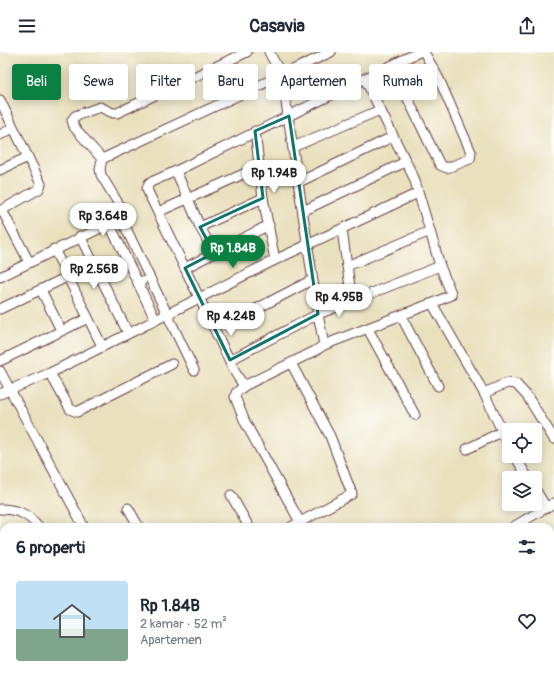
<!DOCTYPE html>
<html lang="id">
<head>
<meta charset="utf-8">
<style>
	:root { --surface:#fff; --page:#f6f6f7; --text:#1f2937; --muted:#747a83; --accent:#0b8043 }
	body { margin:0; font-family:Pangolin,sans-serif; background:var(--page); color:var(--text); height:100vh; display:flex; flex-direction:column; font-size:15px; white-space:nowrap }
	* { box-sizing:border-box; margin:0 }
	p { font-size:13px; color:var(--muted) }
	.icon { flex:none; width:22px; height:22px; fill:none; stroke:currentColor; stroke-width:2; stroke-linecap:round; stroke-linejoin:round }
	.map { position:relative; flex:1; overflow:hidden }
	.panel { position:absolute; left:0px; top:471px; width:554px; height:156px; display:flex; flex-direction:column; background:var(--surface); border-radius:12px 12px 0 0; box-shadow:0 2px 10px #0003 }
	.panel>* { flex:none }
	.hud { position:absolute; left:12px; top:12px; width:530px; height:36px; display:flex; gap:8px }
	.fabs { position:absolute; left:502px; top:371px; display:grid; gap:8px }
	.fabs a { display:grid; place-items:center; width:40px; height:40px; border-radius:4px; background:var(--surface); box-shadow:0 2px 10px #0003; font-size:20px }
	.price { position:absolute; translate:-50% -34px; padding:0 9px; border-radius:14px; background:#fff; color:#222; font-size:13px; line-height:26px; filter:drop-shadow(0 1px 2px #0008) }
	.price::after { content:''; position:absolute; left:50%; top:24px; width:12px; height:9px; margin-left:-6px; background:inherit; clip-path:polygon(0 0,100% 0,50% 100%) }
	.price.on { background:var(--accent); color:#fff }
	ul { padding:0; list-style:none }
	li { display:flex; align-items:center; gap:12px; height:100px; padding:0 16px }
	li span { display:grid; place-items:center; flex:none; width:112px; height:80px; border-radius:4px; color:#555 }
	li>.icon { margin-inline-start:auto }
	span .icon { width:48px; height:48px; fill:#fffc; stroke-width:1 }
	li b { font-size:17px }
	h2 { display:flex; justify-content:space-between; align-items:center; height:48px; padding:0 16px; font-size:17px }
	.pill { padding:0 14px; border-radius:4px; background:var(--surface); box-shadow:0 2px 10px #0003; font-size:14px; line-height:36px }
	.pill.on { background:var(--accent); color:#fff }
	header { display:flex; justify-content:space-between; align-items:center; height:52px; padding:0 16px; background:var(--surface); font-size:18px; font-weight:700 }
	.map>svg:first-child { display:block }
	.lines { fill:none; stroke-linecap:round; stroke-linejoin:round }
	.minor-casing { stroke:#623c41; stroke-width:11 }
	.minor { stroke:#fff; stroke-width:9 }
	.marked { fill:none; stroke:#0f766e; stroke-width:3; stroke-linejoin:round }
</style>
</head>
<body>
<header><svg class="icon" aria-label="menu" viewBox="0 0 24 24"><path d="M4 6h16M4 12h16M4 18h16"/></svg>Casavia<svg class="icon" aria-label="share" viewBox="0 0 24 24"><path d="M12 15V3M7 8l5-5 5 5M5 13v7h14v-7"/></svg></header>
<div class="map">
<svg width="554" height="627" viewBox="0 0 554 627">
	<rect width="100%" height="100%" fill="#fdfcf7"/>
	<filter id="ink" filterUnits="userSpaceOnUse"><feTurbulence type="fractalNoise" baseFrequency=".025" numOctaves="2"/><feDisplacementMap in="SourceGraphic" scale="8" xChannelSelector="R" yChannelSelector="G"/><feConvolveMatrix kernelMatrix="1 2 1 2 8 2 1 2 1" color-interpolation-filters="sRGB"/></filter>
	<filter id="wash" filterUnits="userSpaceOnUse"><feTurbulence type="fractalNoise" baseFrequency=".012" numOctaves="4" result="noise"/><feDisplacementMap in="SourceGraphic" scale="16" xChannelSelector="R" yChannelSelector="G"/><feGaussianBlur stdDeviation="0.9" result="paint"/><feColorMatrix in="noise" values="0 0 0 0 0 0 0 0 0 0 0 0 0 0 0 0 0 1.4 0 .05"/><feComposite in="paint" operator="in"/></filter>
	<g filter="url(#wash)">
		<rect width="100%" height="100%" fill="#e9e0bd"/>
	</g>
	<g filter="url(#ink)">
		<g class="lines">
			<!-- minor casing -->
			<g class="minor-casing">
				<g id="minor">
					<path d="M269,0L282,24L318,262L324,293L430,252L433,253L484,341L509,394"/>
					<path d="M392,14L440,113L447,116L470,107L471,100L439,27L424,0"/>
					<path d="M0,48L41,132L39,137L0,159"/>
					<path d="M255,79L263,146L275,208"/>
					<path d="M0,83L13,76"/>
					<path d="M293,95L380,58"/>
					<path d="M102,107L74,75L72,68L75,64L100,55L113,61H117L247,0"/>
					<path d="M0,118L28,105"/>
					<path d="M176,119L149,131L147,137L149,142L236,322L244,334"/>
					<path d="M299,130L392,85"/>
					<path d="M2,158L29,210"/>
					<path d="M303,159L405,110"/>
					<path d="M158,160L259,115"/>
					<path d="M121,166L123,159L101,123L100,117L102,107L331,0"/>
					<path d="M109,171L138,231"/>
					<path d="M200,175L263,146"/>
					<path d="M342,178L352,249L440,214"/>
					<path d="M430,179L440,214L451,241V243L431,252"/>
					<path d="M80,184L128,281"/>
					<path d="M54,197L102,294"/>
					<path d="M214,201L269,173"/>
					<path d="M347,214L430,179L414,126L365,27"/>
					<path d="M185,216L214,201L200,175L176,119L419,0"/>
					<path d="M0,225L121,166L194,318"/>
					<path d="M142,229L138,231L155,267"/>
					<path d="M41,238L61,278"/>
					<path d="M0,257L67,225"/>
					<path d="M256,257L312,228"/>
					<path d="M401,264L438,334"/>
					<path d="M368,277L415,363"/>
					<path d="M230,308L318,262L352,249"/>
					<path d="M0,309L88,266"/>
					<path d="M291,311L330,384L352,442L291,475"/>
					<path d="M0,319L84,475"/>
					<path d="M50,321L70,357L77,360L172,312"/>
					<path d="M484,341L507,331L516,332L527,344L554,387"/>
					<path d="M0,342L50,321L275,208L418,141"/>
					<path d="M467,397L501,380"/>
					<path d="M515,404L528,426"/>
					<path d="M535,437L546,455"/>
					<path d="M231,443L249,475"/>
					<path d="M128,456L139,475"/>
					<path d="M0,457C17,457 28,462 39,475"/>
					<path d="M300,470L245,370L235,345L236,341L244,334L315,299L324,293"/>
					<path d="M513,475L554,451"/>
					<path d="M0,521L4,519"/>
					<path d="M550,565L554,572"/>
					<path d="M0,592L4,590"/>
					<path d="M550,619L554,617"/>
					<path d="M137,623L139,627"/>
					<path d="M290,623L292,627"/>
					<path d="M338,623L340,627"/>
					<path d="M436,623L438,627"/>
					<path d="M36,627L42,623"/>
					<path d="M225,627L232,623"/>
					<path d="M534,627L542,623"/>
				</g>
			</g>
			<!-- minor -->
			<use href="#minor" class="minor"/>
		</g>
	</g>
	<!-- marked area -->
	<path class="marked" d="M289,64L318,262L230,308L185,216L214,201L200,175L263,146L255,79Z"/>
</svg>
<div class="fabs">
<a><svg class="icon" aria-label="locate" viewBox="0 0 24 24"><circle cx="12" cy="12" r="6"/><path d="M12 2v4M12 18v4M2 12h4M18 12h4"/></svg></a>
<a><svg class="icon" aria-label="layers" viewBox="0 0 24 24"><path d="M12 4l9 5-9 5-9-5zM3 14l9 5 9-5"/></svg></a>
</div>
<b class="price" style="left:274px;top:142px">Rp 1.94B</b>
<b class="price" style="left:103px;top:185px">Rp 3.64B</b>
<b class="price on" style="left:233px;top:217px">Rp 1.84B</b>
<b class="price" style="left:94px;top:238px">Rp 2.56B</b>
<b class="price" style="left:339px;top:266px">Rp 4.95B</b>
<b class="price" style="left:231px;top:285px">Rp 4.24B</b>
<div class="hud">
<a class="pill on">Beli</a>
<a class="pill">Sewa</a>
<a class="pill">Filter</a>
<a class="pill">Baru</a>
<a class="pill">Apartemen</a>
<a class="pill">Rumah</a>
</div>
<section class="panel">
<h2>6 properti<svg class="icon" aria-label="filters" viewBox="0 0 24 24"><path d="M4 7h16M4 17h16"/><circle cx="9" cy="7" r="2"/><circle cx="15" cy="17" r="2"/></svg></h2>
<ul>
<li><span style="background:linear-gradient(#bfe0f5 60%,#7fa58c 0)"><svg class="icon" aria-label="home" viewBox="0 0 24 24"><path d="M3 11l9-7 9 7M6 9v11h12V9"/></svg></span><div><b>Rp 1.84B</b><p>2 kamar · 52 m²</p><p>Apartemen</p></div><svg class="icon" aria-label="heart" viewBox="0 0 24 24"><path d="M12 20l-8-8c-3-5 5-10 8-4 3-6 11-1 8 4z"/></svg></li>
</ul>
</section>
</div>
</body>
</html>
